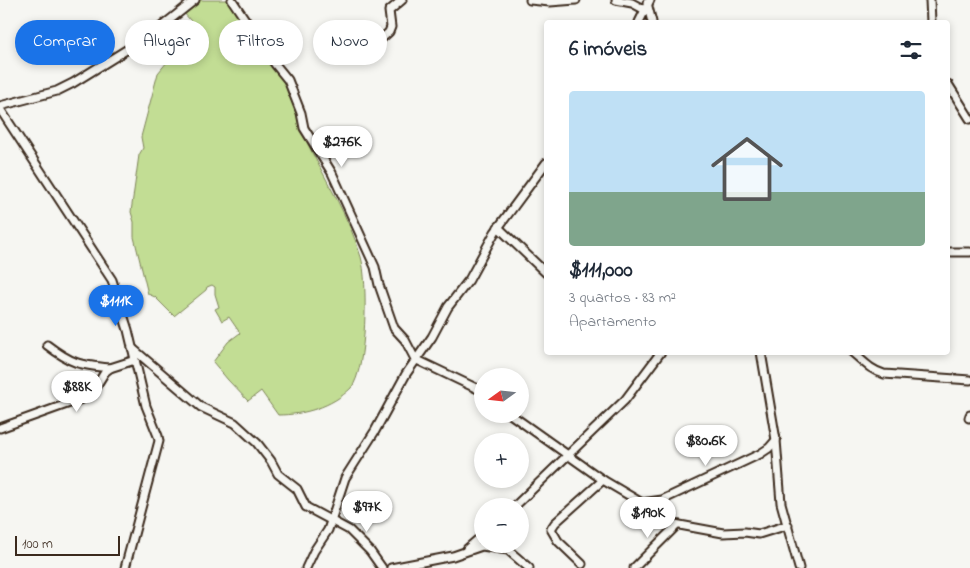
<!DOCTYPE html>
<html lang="pt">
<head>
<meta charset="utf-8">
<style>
	:root { --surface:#fff; --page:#f2f2f3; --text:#1f2937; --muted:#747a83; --line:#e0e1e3; --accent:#1a73e8 }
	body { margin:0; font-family:"Indie Flower",sans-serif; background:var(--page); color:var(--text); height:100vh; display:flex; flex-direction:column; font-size:19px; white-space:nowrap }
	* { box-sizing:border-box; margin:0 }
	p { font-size:16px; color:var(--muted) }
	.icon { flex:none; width:28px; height:28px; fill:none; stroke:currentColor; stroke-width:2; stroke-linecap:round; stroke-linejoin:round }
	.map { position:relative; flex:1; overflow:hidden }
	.drawer { position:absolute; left:544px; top:20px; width:406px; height:335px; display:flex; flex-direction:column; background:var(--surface); border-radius:5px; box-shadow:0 2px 8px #0003 }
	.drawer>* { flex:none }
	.top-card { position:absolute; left:15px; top:20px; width:454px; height:45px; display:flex; gap:10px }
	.needle { width:32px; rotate:255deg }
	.tools { position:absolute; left:474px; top:368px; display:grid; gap:10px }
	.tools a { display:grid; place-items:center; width:55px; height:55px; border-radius:50%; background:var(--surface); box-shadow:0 2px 8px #0003; font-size:25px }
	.scale { position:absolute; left:15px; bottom:12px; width:105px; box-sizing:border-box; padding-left:5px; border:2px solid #3b2a1e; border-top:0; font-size:14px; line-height:18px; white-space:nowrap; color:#3b2a1e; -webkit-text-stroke:4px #f6f6f2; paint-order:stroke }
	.price { position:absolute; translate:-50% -42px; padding:0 11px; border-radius:18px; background:#fff; color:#222; font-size:16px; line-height:32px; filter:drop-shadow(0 1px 2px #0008) }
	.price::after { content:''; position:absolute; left:50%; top:30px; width:15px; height:11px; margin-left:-8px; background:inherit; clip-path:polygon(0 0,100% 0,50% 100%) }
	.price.current { background:var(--accent); color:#fff }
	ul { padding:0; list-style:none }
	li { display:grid; align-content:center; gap:10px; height:265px; padding:0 25px }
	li+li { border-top:1px solid var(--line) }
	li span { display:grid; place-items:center; height:155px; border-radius:5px; color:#555 }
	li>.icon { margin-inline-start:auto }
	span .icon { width:90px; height:90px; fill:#fffc; stroke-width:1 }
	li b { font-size:21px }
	h2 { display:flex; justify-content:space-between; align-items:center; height:60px; padding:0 25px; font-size:21px }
	.pill { padding:0 18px; border-radius:22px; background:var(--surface); box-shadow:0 2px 8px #0003; font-size:18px; line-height:45px }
	.pill.current { background:var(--accent); color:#fff }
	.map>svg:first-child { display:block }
	.green { fill:#c2dd94; stroke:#7e8459 }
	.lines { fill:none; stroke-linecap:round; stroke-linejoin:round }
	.minor-casing { stroke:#3b2a1e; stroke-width:11 }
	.minor { stroke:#f6f6f2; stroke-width:7 }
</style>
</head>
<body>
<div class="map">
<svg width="970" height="568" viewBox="0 0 970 568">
	<rect width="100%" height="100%" fill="#f6f6f2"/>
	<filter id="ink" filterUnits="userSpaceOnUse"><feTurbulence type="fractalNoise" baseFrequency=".02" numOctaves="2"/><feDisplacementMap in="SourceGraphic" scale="10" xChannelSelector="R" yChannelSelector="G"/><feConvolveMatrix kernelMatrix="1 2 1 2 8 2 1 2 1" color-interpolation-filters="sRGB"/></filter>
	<g filter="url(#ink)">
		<!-- green -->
		<path class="green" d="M196,0H234C245,14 258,27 266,42C271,51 273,61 278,71C282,81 289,90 294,101C300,114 302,130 308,144C326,181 349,217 361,257C368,280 367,370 351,388C332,407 303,415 278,415L261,391L248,401L228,380L213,362L228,342L240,333L229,317L222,321L215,309L219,307L215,294V287L212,285L207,287L206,290L174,316L155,297L148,294L134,237V222L131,212L139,155L143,148L141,137L158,73L196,27L184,13Z"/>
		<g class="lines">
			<!-- minor casing -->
			<g class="minor-casing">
				<g id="minor">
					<path d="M232,0L275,64L288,80L301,113L304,128L332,173L375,267L379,285L394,328L405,340L415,359L482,391"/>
					<path d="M530,0L550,2L576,0"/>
					<path d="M616,0L632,3L645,10"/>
					<path d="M930,0L931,22"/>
					<path d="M647,3L652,22"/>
					<path d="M639,22L650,0"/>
					<path d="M358,60L389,32L391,27L389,11L402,0"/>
					<path d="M948,84L970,119"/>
					<path d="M0,106L57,91L73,83L152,34L195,0"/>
					<path d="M0,109L112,280L128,330L146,406L158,436L159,441L125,568"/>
					<path d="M498,227L546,273"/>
					<path d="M948,252H970"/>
					<path d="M47,345C72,364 79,365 110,368"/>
					<path d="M132,348L201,407L235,423L257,443L271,461L278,474L297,489L306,507L349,530L370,551L382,568"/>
					<path d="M761,352L776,440L781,503L799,568"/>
					<path d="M852,352C863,361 870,370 884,374L970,380"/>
					<path d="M510,414L603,480L642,503L657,519L669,523L723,533L745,532L759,534L788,525"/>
					<path d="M969,418L970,415"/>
					<path d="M0,428L81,399L95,388L105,372L110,368L135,360"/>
					<path d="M642,503L662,500L760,454L769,448L776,440"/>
					<path d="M515,506L625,400L661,352"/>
					<path d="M467,549L482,536"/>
					<path d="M582,564L558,541L551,529L555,523L603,480"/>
					<path d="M306,568L314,551L328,530L345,478L375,431L406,374L432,337L448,307L469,280L495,232L546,163"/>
					<path d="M391,568L453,556L482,546L508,550L529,568"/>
					<path d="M634,568L677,525"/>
				</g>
			</g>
			<!-- minor -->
			<use href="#minor" class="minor"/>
		</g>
	</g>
</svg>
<div class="tools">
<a><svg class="needle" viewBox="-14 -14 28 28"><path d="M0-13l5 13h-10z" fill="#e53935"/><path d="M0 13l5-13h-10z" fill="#747a83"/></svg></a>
<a>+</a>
<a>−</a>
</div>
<div class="scale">100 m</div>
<b class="price" style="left:342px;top:168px">$276K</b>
<b class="price current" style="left:116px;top:327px">$111K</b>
<b class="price" style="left:77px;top:413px">$88K</b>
<b class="price" style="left:706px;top:467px">$80.6K</b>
<b class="price" style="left:367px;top:533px">$97K</b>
<b class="price" style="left:648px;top:539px">$190K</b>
<div class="top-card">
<a class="pill current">Comprar</a>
<a class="pill">Alugar</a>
<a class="pill">Filtros</a>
<a class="pill">Novo</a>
</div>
<section class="drawer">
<h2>6 imóveis<svg class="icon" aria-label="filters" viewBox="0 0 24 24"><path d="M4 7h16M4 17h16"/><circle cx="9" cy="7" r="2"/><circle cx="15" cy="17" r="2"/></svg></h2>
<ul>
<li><span style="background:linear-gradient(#bfe0f5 65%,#7fa58c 0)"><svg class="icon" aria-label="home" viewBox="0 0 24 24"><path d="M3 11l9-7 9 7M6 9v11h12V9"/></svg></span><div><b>$111,000</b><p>3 quartos · 83 m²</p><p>Apartamento</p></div></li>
</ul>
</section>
</div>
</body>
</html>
